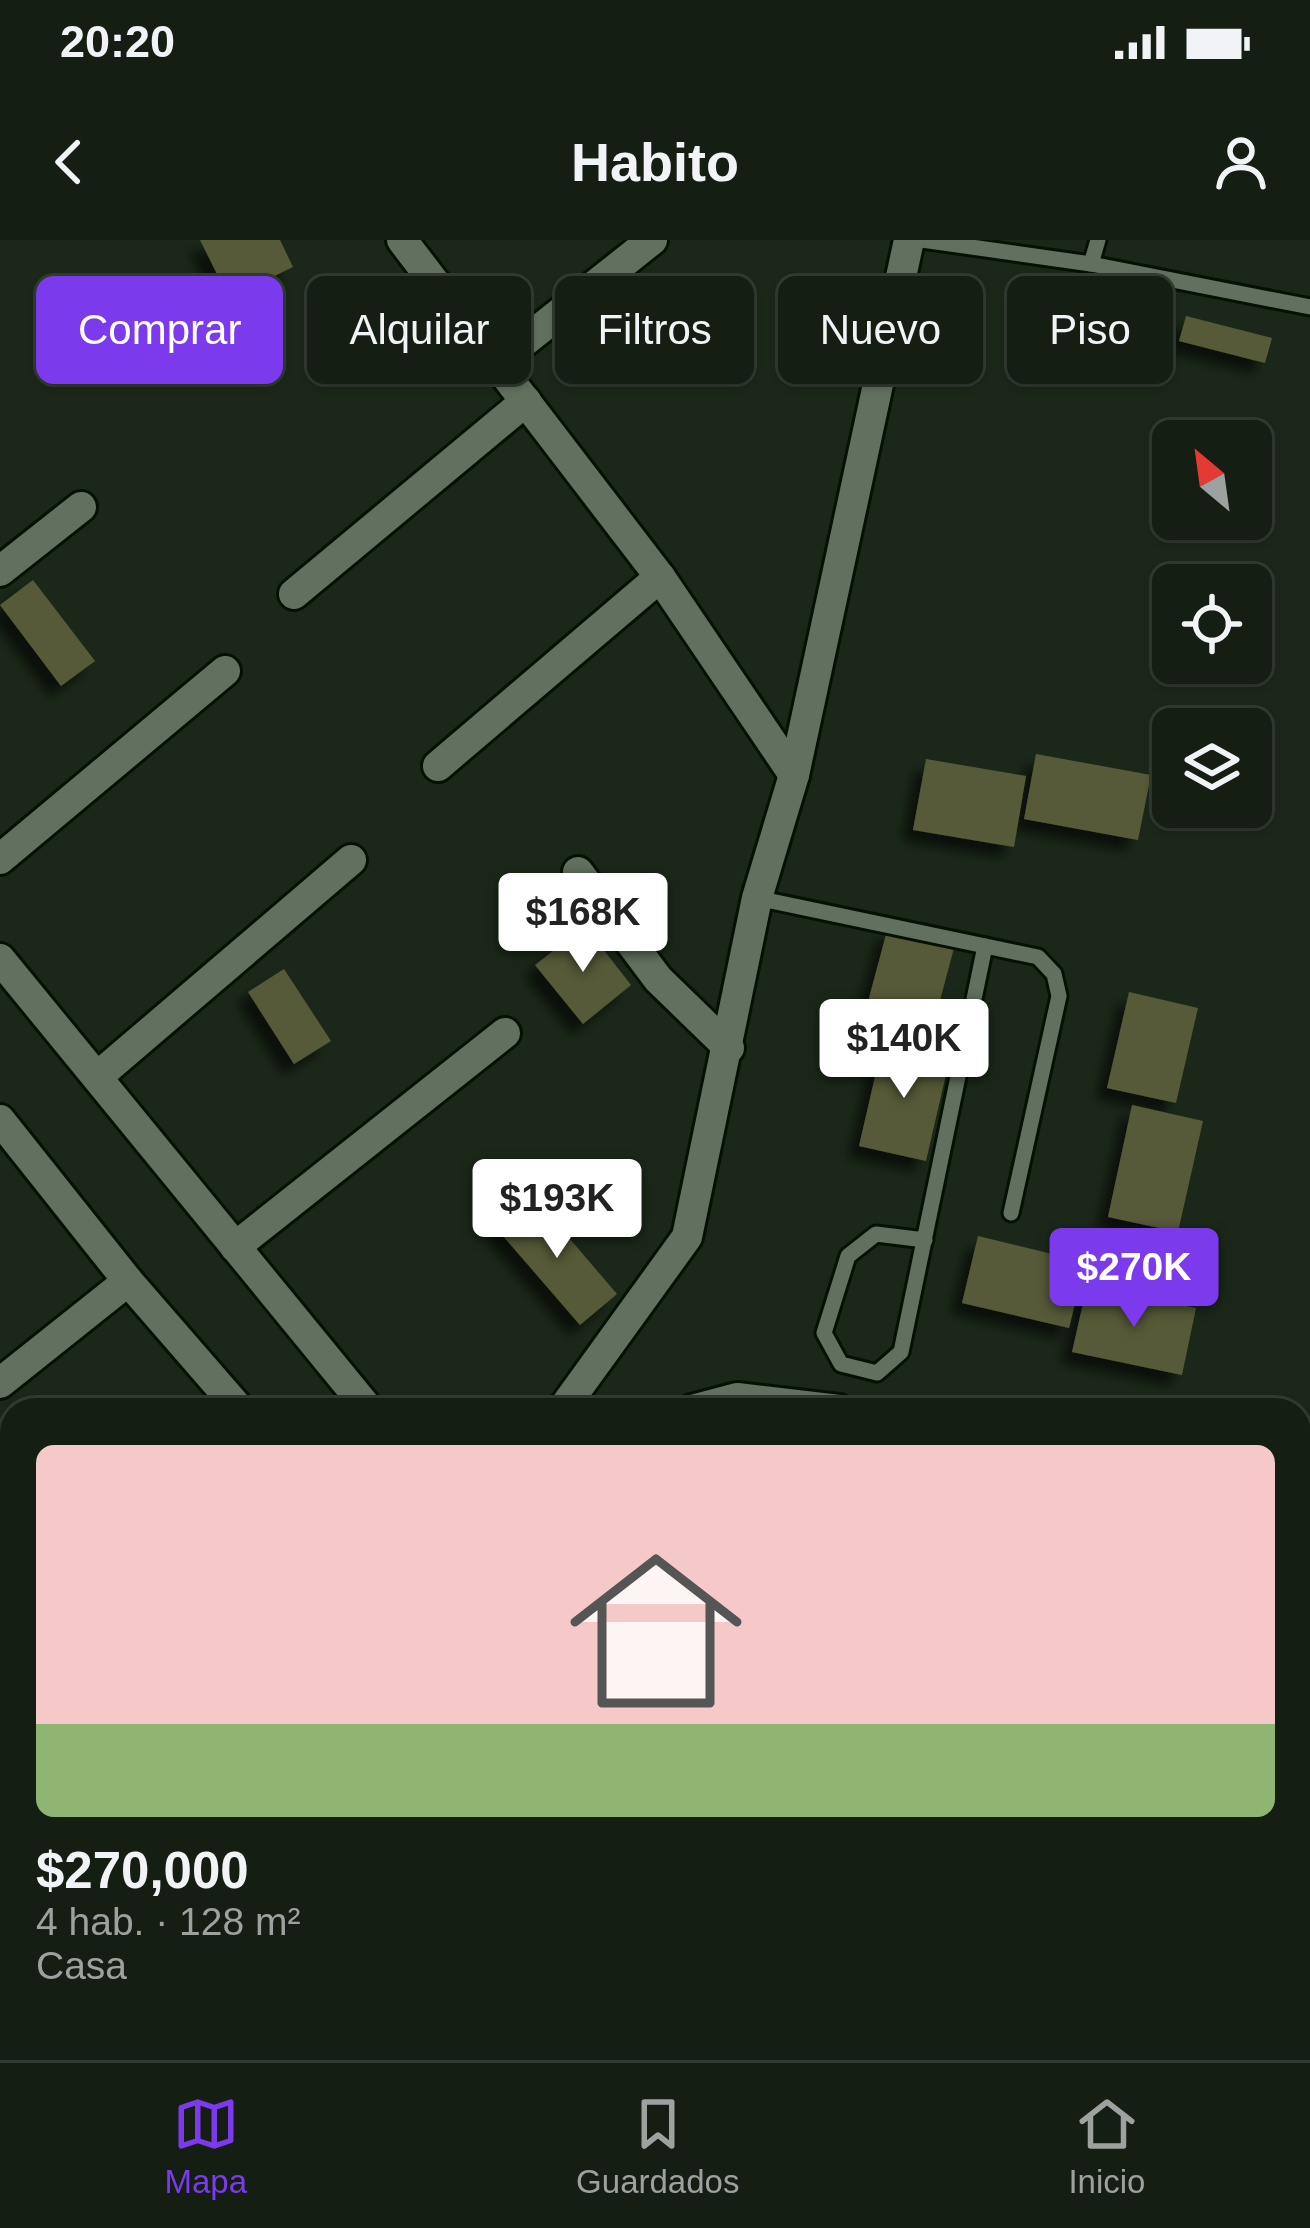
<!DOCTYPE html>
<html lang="es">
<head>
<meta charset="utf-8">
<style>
	:root { --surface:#141e13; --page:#1d271c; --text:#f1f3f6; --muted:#9da2a0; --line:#333c33; --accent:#7c3aed }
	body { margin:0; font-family:Arial,sans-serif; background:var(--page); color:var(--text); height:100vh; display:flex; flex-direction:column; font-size:45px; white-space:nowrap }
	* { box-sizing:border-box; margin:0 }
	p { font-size:39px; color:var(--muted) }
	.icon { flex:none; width:66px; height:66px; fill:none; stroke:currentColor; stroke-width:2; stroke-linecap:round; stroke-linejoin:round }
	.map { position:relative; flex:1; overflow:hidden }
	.side { position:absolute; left:0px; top:1158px; width:1311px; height:663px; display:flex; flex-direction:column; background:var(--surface); border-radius:36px 36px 0 0; box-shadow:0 3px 9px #0004,0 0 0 3px var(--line) }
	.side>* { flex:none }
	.guide { position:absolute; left:36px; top:36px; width:1239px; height:108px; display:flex; gap:24px }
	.needle { width:78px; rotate:331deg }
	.controls { position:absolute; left:1152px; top:180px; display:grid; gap:24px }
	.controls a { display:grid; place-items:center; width:120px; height:120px; border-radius:18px; background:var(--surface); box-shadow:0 3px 9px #0004,0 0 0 3px var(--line); font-size:60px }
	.price { position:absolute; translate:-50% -102px; padding:0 27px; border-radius:12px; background:#fff; color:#222; font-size:39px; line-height:78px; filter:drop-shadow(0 3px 6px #0008) }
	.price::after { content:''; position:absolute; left:50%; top:72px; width:36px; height:27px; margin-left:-18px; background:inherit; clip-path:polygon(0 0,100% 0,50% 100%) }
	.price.current { background:var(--accent); color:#fff }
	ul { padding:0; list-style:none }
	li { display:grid; align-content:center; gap:24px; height:636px; padding:0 36px }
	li+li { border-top:3px solid var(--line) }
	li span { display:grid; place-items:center; height:372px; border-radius:18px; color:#555 }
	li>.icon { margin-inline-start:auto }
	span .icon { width:216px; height:216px; fill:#fffc; stroke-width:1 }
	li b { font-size:51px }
	.pill { padding:0 42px; border-radius:18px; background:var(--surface); box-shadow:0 3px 9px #0004,0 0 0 3px var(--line); font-size:42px; line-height:108px }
	.pill.current { background:var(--accent); color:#fff }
	.status { display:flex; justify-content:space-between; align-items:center; height:84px; padding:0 60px; background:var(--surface); direction:ltr }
	.status svg { height:33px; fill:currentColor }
	header { display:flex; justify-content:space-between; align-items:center; height:156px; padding:0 36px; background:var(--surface); font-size:54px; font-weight:600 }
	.dock { display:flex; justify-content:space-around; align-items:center; height:168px; border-top:3px solid var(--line); background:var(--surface); font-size:33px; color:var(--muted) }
	.dock a { display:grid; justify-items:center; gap:6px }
	.dock .current { color:var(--accent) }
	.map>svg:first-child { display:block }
	.building { fill:#575a37; filter:url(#shadow) }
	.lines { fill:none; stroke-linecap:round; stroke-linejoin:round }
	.service-casing { stroke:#061105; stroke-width:21 }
	.minor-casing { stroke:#061105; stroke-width:36 }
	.service { stroke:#61705f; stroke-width:15 }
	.minor { stroke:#61705f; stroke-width:30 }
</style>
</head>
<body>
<div class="status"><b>20:20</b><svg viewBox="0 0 49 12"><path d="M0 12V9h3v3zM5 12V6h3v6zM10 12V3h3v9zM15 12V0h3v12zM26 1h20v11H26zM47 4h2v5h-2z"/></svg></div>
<header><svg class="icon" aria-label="back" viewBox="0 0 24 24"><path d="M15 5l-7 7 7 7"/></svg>Habito<svg class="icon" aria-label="person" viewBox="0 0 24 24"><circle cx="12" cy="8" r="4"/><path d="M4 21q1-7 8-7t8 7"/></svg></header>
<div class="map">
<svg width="1310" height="1820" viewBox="0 0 1310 1820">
	<defs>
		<filter id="shadow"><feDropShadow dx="-11" dy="11" stdDeviation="6" flood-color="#0009"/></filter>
	</defs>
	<rect width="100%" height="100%" fill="#1b2819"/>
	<!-- building -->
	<g class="building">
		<path d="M200,0H280L293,27L229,58Z"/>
		<path d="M1186,76L1272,98L1265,123L1179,101Z"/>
		<path d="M33,340L95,421L61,446L0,365Z"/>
		<path d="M1036,514L1151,535L1138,600L1024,579Z"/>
		<path d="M926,519L1026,536L1014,607L913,590Z"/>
		<path d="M585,686L631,745L583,784L535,725Z"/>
		<path d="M888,687L955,704L928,806L861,788Z"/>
		<path d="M284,729L331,801L294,824L248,752Z"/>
		<path d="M1129,752L1198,768L1176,863L1107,848Z"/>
		<path d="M883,802L950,817L926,921L859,906Z"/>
		<path d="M1132,865L1203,881L1178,992L1108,977Z"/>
		<path d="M534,957L617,1054L580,1085L497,989Z"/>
		<path d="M978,996L1085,1022L1069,1088L962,1063Z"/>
		<path d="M1087,1046L1196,1068L1182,1135L1072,1112Z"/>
	</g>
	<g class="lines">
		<!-- service casing -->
		<g class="service-casing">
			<g id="service">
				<path d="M922,0L1091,24L1310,67"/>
				<path d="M1091,24L1098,0"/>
				<path d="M757,658L1038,717L1054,734L1059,756L1011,973"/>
				<path d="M925,1000L876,994L848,1016L824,1093L841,1124L877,1133L901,1112L985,706"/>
			</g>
		</g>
		<!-- minor casing -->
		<g class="minor-casing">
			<g id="minor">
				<path d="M402,0L660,337L794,535"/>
				<path d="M497,123L652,0"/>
				<path d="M0,331L81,267"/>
				<path d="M294,354L526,161"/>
				<path d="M438,526L660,337"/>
				<path d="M0,619L225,431"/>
				<path d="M578,632L658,739L729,808"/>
				<path d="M0,719L369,1170"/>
				<path d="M97,837L351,620"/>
				<path d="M0,880L128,1041L240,1170"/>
				<path d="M235,1007L505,793"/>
				<path d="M0,1143L128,1041"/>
				<path d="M562,1170L687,997L757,658L794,535L909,0"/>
				<path d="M692,1170L737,1158L839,1170"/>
				<path d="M1299,1260L1310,1262"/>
				<path d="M0,1567L12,1564"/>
			</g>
		</g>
		<!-- service -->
		<use href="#service" class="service"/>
		<!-- minor -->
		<use href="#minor" class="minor"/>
	</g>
</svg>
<div class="controls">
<a><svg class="needle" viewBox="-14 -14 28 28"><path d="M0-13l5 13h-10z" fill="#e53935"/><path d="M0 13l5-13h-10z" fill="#9da2a0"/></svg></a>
<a><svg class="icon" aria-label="locate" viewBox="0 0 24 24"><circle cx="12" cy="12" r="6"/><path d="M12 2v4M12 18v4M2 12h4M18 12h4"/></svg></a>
<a><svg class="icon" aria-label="layers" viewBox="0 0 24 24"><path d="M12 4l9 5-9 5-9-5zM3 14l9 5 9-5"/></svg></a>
</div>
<b class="price" style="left:583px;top:735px">$168K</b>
<b class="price" style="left:904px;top:861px">$140K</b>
<b class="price" style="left:557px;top:1021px">$193K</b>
<b class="price current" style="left:1134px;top:1090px">$270K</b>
<div class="guide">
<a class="pill current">Comprar</a>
<a class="pill">Alquilar</a>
<a class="pill">Filtros</a>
<a class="pill">Nuevo</a>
<a class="pill">Piso</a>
</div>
<section class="side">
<ul>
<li><span style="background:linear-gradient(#f6c9c9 75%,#8fb573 0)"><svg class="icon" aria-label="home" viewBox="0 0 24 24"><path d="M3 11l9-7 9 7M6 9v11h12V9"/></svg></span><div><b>$270,000</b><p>4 hab. · 128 m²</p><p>Casa</p></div></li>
</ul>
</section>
</div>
<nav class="dock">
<a class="current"><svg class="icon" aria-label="map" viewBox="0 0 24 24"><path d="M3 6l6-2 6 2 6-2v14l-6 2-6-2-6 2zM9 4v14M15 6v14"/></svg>Mapa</a>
<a><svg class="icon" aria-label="saved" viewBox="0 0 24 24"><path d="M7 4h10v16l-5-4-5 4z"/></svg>Guardados</a>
<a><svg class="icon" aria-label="home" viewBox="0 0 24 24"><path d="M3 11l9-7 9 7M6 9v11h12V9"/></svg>Inicio</a>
</nav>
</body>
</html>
